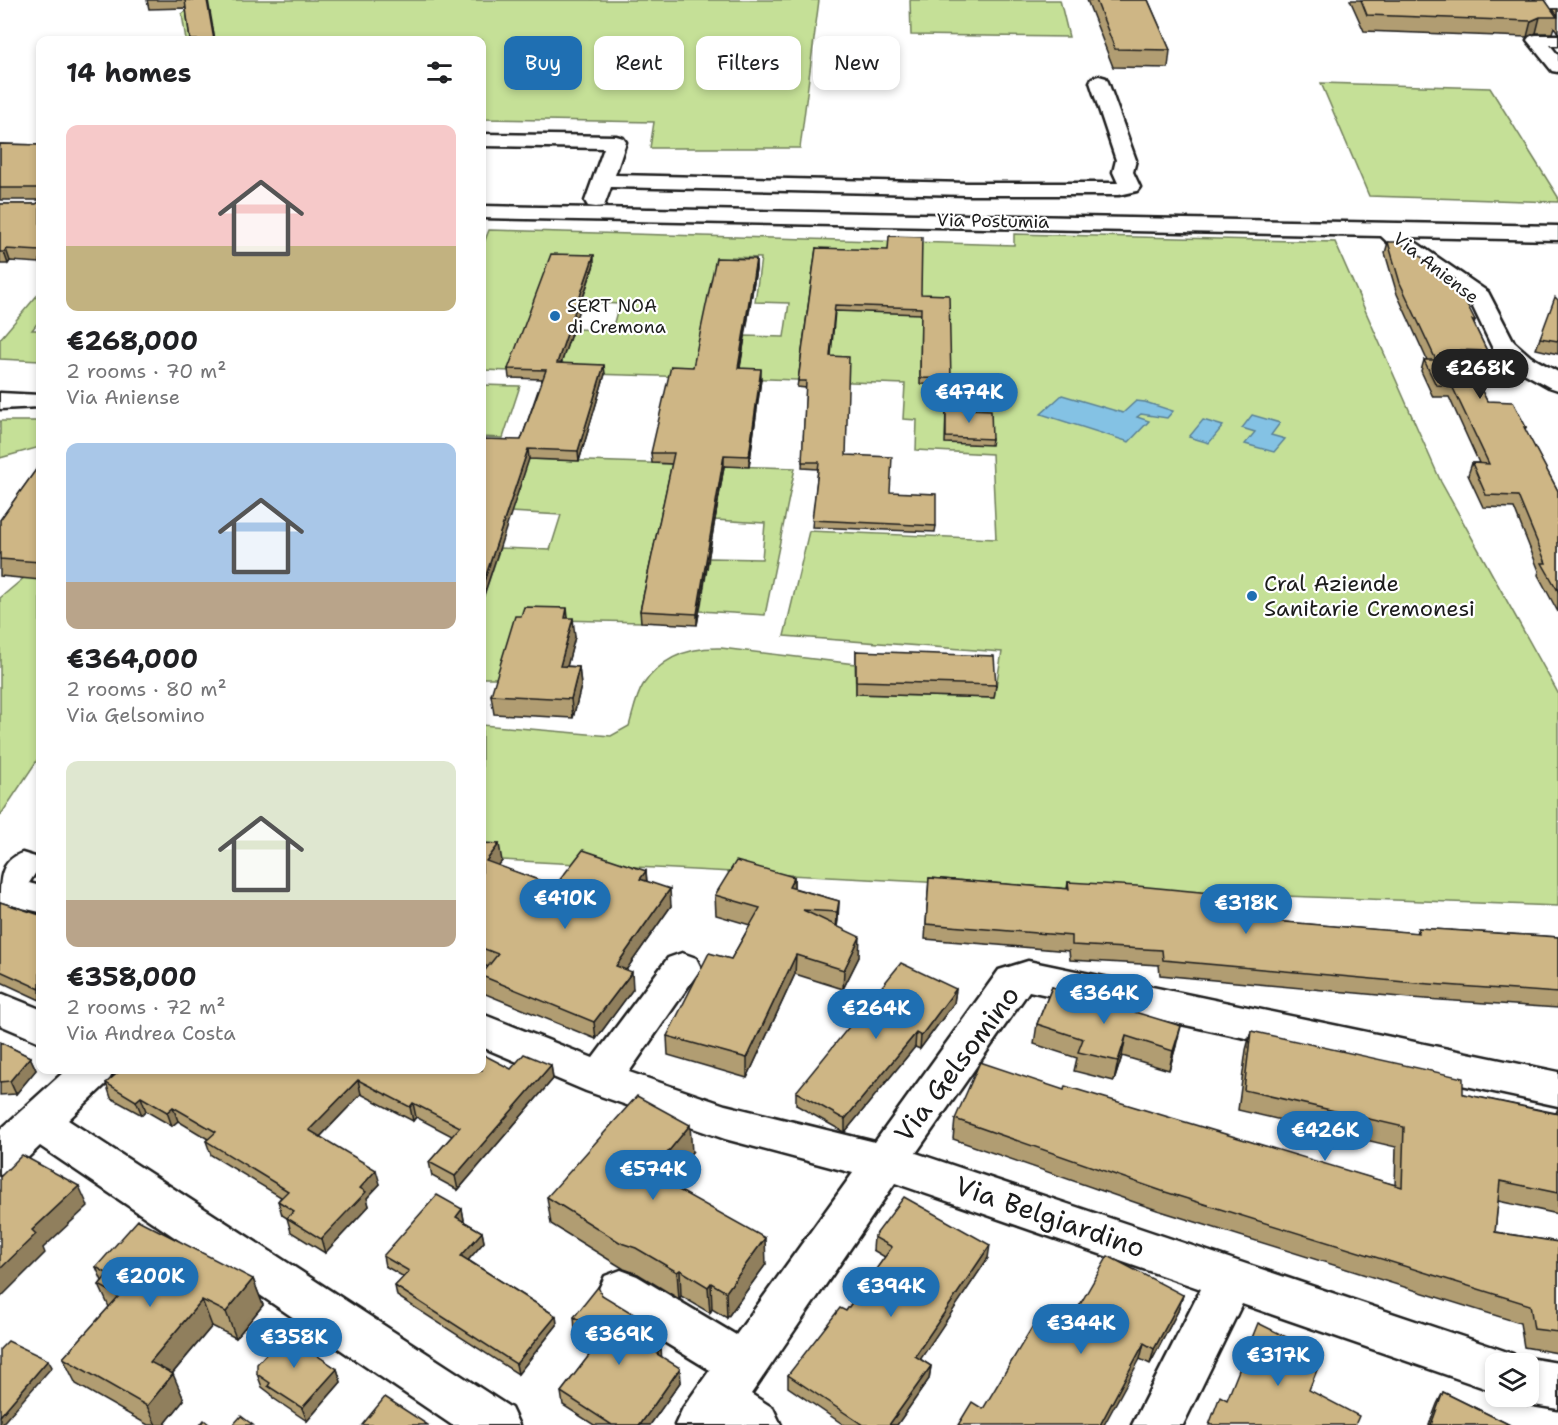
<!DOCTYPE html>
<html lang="en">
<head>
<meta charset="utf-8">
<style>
	:root { --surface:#fff; --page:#f6f6f6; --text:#202124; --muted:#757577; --accent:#1f6fb2 }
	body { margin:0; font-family:"Shantell Sans",sans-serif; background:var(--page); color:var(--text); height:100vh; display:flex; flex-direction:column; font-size:22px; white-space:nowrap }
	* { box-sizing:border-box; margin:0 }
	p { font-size:20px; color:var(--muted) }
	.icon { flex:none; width:33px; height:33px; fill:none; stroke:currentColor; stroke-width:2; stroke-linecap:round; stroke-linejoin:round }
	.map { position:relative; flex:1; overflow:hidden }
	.details { position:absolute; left:36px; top:36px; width:450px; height:1038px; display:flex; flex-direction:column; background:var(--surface); border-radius:12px; box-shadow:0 3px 9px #0003 }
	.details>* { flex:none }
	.top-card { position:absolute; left:504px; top:36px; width:570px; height:54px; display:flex; gap:12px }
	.controls { position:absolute; left:1485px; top:1353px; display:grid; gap:12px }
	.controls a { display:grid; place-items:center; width:54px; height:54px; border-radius:12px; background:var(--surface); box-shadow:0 3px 9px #0003; font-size:30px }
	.price { position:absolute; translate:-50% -51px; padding:0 14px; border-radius:21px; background:var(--accent); color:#fff; font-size:20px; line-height:39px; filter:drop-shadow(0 2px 3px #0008) }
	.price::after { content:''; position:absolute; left:50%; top:36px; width:18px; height:14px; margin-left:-9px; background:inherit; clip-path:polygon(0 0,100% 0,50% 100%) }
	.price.current { background:#222; color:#fff }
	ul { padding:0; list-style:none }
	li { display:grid; align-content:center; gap:12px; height:318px; padding:0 30px }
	li span { display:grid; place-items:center; height:186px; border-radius:12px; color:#555 }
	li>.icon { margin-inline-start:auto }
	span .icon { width:108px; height:108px; fill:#fffc; stroke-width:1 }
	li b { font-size:26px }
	h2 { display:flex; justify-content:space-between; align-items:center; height:72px; padding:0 30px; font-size:26px }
	.chip { padding:0 21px; border-radius:12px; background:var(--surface); box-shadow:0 3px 9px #0003; font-size:21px; line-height:54px }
	.chip.current { background:var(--accent); color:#fff }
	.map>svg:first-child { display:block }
	.green { fill:#c5e097; stroke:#707e5a; stroke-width:1.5 }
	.water { fill:#84c2e4; stroke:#5a8094; stroke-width:1.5 }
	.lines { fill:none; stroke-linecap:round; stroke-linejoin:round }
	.minor-casing { stroke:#1c1c1c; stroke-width:5 }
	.minor { fill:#fff; fill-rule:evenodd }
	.wall { fill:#b19d72; stroke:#1c1c1c; stroke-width:1.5 }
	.shaded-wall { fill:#907f5d; stroke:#1c1c1c; stroke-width:1.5 }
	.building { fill:#ceb685; stroke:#1c1c1c; stroke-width:1.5 }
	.poi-dot { fill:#1f6fb2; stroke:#fff; stroke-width:2 }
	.labels { text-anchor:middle; stroke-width:4.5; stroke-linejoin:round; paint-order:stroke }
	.far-street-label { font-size:18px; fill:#1c1c1c; stroke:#fff }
	.far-poi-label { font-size:18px; fill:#1c1c1c; stroke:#fff; text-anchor:start }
	.poi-label { font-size:22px; fill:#1c1c1c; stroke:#fff; text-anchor:start }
	.near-street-label { font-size:27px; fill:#1c1c1c; stroke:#fff }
</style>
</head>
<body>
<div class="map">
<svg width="1558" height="1425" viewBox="0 0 1558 1425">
	<rect width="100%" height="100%" fill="#fff"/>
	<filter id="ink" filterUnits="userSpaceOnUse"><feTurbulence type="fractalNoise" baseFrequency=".0167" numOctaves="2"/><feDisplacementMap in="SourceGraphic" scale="12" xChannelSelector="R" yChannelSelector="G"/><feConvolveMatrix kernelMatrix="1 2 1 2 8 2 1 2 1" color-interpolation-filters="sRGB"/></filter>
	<g filter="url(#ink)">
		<!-- green -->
		<g class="green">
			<path d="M201,0H819L800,148H650L654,122L482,119V40H186L182,14Z"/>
			<path d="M910,0H1060L1069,37L911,35Z"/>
			<path d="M1321,83L1490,88L1558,197V202L1369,196Z"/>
			<path d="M489,230L1014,245V234L1335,242L1441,482L1558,693V906L1003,886L482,859V725L611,736L629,726C633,713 636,696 643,685C661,658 689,647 721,648L855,664L856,694L994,698L1002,652L784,636L809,531L996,539L992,454L916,450L917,420L903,419L905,384L738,378L745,336L784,337L789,303L755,302L761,258L731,257L693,377L558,373L573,329L612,330L619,304L582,302L594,265L552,263L511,371L482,370V248Z"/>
			<path d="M40,292V320L32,330H40V361L0,359V339Z"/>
			<path d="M482,385L520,386L503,438L482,437Z"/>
			<path d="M0,421H40V447L0,458Z"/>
			<path d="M529,459L675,464L641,622L517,619L501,678H482V601L500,548L550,550L561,515L511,512Z"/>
			<path d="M724,466L795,468L765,615L700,611L709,558L762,559L765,523L715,520Z"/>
			<path d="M25,577L40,578V756L0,816V598Z"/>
		</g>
		<!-- water -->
		<g class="water">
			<path d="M1062,395L1123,413L1136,401L1145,402L1173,411L1167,418L1141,414L1137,417L1149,421L1129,442L1041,414Z"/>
			<path d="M1252,415L1280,423L1271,435L1285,439L1274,452L1245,444L1255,432L1242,428Z"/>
			<path d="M1203,420L1223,426L1209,443L1189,437Z"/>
		</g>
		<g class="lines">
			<!-- minor casing -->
			<g class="minor-casing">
				<g id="minor">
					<path d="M1536,35H1558V45H1550L1558,55V72L1552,71L1527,40L1530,36Z"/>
					<path d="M1099,76L1106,78L1108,82L1136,160L1133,172L1140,187L1137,191L1119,195H968L611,187L604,206L596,207L588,206L585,201L604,148L482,146V134L616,136L623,138L626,142L615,175L968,183H1118L1113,172L1116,160L1090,82L1092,78Z"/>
					<path d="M482,206L1558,226V240L1408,237L1488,292L1514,342L1531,357L1558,372V390L1549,387L1513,367L1494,351L1470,301L1397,251L1381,236L482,218Z"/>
					<path d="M0,393L40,395V407L0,409Z"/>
					<path d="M22,853L35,857L40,866L29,883L40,886V912L0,903C0,879 0,861 22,853Z"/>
					<path d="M682,953L696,958L701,968L629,1072L725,1105L875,1142L999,970L1028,961L1558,1072V1106L1029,991L916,1153L1496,1348L1513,1354L1517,1363L1528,1358L1558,1363V1409L1528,1404L1511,1397L1528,1396V1364H1496V1392L1242,1304L1183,1425H1132L1201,1289L895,1183L751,1394L773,1408L781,1425H675L683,1408L710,1370L605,1306L598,1291L605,1276L621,1270L637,1276L736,1335L853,1173L725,1139L586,1091L482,1047V1014L593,1058L668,958Z"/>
					<path d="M3,994L40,1009V1042L0,1025V995Z"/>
					<path d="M66,1070H114L108,1082L68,1120L511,1408L519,1425H452L40,1146L15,1170L0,1175V1130Z"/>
				</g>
			</g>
			<!-- minor -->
			<use href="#minor" class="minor"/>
		</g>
		<!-- wall -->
		<g class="wall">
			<path d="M147,0H208L215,40H190L186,8L149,9Z"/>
			<path d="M1087,0H1148L1170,50L1168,68L1113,67Z"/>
			<path d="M1350,0H1545L1552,11L1553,9H1558V33L1554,27L1552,33H1536L1527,37L1364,31Z"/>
			<path d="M0,144L40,145V263L10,261L8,264H0V204H36L39,202V200H0Z"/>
			<path d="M1388,242L1475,320L1474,324L1487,351L1484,362H1467L1487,401L1526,427L1525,430L1558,491V612L1538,575L1539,571L1514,508L1483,507L1468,475L1472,463H1479L1449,397H1433L1421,371L1424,360H1427L1397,294L1385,253Z"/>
			<path d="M816,248L921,294L951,379L950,385L920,384L921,314L835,311L831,356L846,455L890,492L936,526L935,532L812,527L818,469L802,468L806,388L797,387L798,381Z"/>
			<path d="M756,259V269L740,368L761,379L749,467L724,466L697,625L641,622L640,611L672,464L652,463L651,453Z"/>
			<path d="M594,264L561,363L605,374L579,461L529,459L521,440L542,379L509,378L508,369Z"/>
			<path d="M1558,300V354L1536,349L1540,338Z"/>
			<path d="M946,408L992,439L991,445L945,443Z"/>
			<path d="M40,464V580L0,576V520Z"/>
			<path d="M568,618L575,637L567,666L579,667L581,686L573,718L494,714L491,695Z"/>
			<path d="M856,651L996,685L994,698L856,694Z"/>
			<path d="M482,843L502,861L498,866L555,886L646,871L647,881L671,906L626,970L633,989L596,1039L483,993L482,984V974L488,967L482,964Z"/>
			<path d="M794,877V888L839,901L837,926L859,957L843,989L795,974L747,1078L668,1055L667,1036L731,959L750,925L716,915L715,895Z"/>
			<path d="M929,878L1067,889L1068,882L1235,918L1416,933L1418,928L1558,937V1008L1411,998L1160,975L1159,965L1070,960L1069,951L925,939Z"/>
			<path d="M0,902L40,915V1000L1,982L0,984Z"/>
			<path d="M1052,987L1176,1046L1169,1070L1122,1056L1114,1081L1074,1071L1077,1058L1034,1044L1037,1024Z"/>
			<path d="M956,989L954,1003L920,1049L915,1047L845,1132L842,1131L796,1105V1092Z"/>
			<path d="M1251,1031L1463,1094L1556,1113L1558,1108V1214L1498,1201L1495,1232L1558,1242V1353L1524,1347L1520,1323L1157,1210L953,1139L955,1119L1064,1090L1395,1185L1396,1147L1238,1110L1246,1050Z"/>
			<path d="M0,1042L30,1057L36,1070L16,1094L0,1095Z"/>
			<path d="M551,1065L553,1079L458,1190L432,1176L429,1162L452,1136L416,1117L413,1121L361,1094L320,1137L380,1184L367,1198L369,1206L325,1253L291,1232L287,1218L282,1215L278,1201L281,1197L211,1155L206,1141L208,1139L178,1121L172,1126L146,1111L142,1115L111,1098L106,1083L511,1069Z"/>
			<path d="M692,1152L666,1183L766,1264L727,1318L712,1309L710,1313L681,1296L679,1299L638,1274L624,1269L551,1224L547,1197Z"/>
			<path d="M462,1209L464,1220L463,1221L482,1232L484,1242L468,1260L556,1316L557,1325L518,1374L397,1296L395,1286L404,1277L385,1266L383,1256Z"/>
			<path d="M874,1237L988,1258L920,1359L931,1366L929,1379L897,1425H844L788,1387V1375L846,1311L885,1257L873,1250Z"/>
			<path d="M96,1267L253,1279L263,1305L236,1338L212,1326L172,1374L184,1400L164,1425H148L76,1384L63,1358L109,1307L99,1285L102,1281Z"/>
			<path d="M602,1295L651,1337L648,1340L661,1348V1357L681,1381L650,1425H594L563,1405L561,1392L598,1344L575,1330L574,1317Z"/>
			<path d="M1183,1295L1178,1311L1150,1364L1140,1359L983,1409L1063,1334Z"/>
			<path d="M316,1355L337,1369L341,1382L307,1421L273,1398L271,1394L262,1387L257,1374Z"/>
			<path d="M1443,1392L1510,1425H1429L1437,1404Z"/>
		</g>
		<!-- shaded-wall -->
		<g class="shaded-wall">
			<path d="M1540,17L1536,33L1527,37L1531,21Z"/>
			<path d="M6,249L10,261L8,264L4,252Z"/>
			<path d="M594,255V264L558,373L557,363Z"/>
			<path d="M756,259V269L738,378V368Z"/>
			<path d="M604,365L605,374L579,461L578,451Z"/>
			<path d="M761,369V379L749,467V456Z"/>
			<path d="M528,449L529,459L482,601V587Z"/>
			<path d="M724,455V466L697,625V614Z"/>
			<path d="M567,608L569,627L565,618Z"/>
			<path d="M573,618L575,637L562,685L560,666Z"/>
			<path d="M579,667L581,686L573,718L571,699Z"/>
			<path d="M499,844L502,861L488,878L486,861Z"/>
			<path d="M646,871L647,888L640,879Z"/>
			<path d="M794,877V897L789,887Z"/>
			<path d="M670,889L671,906L617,983L616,966Z"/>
			<path d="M839,901L838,921L836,932L837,912Z"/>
			<path d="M860,937L859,957L843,989L844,970Z"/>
			<path d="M796,955L795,974L747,1078V1058Z"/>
			<path d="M632,972L633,989L596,1039L594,1022Z"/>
			<path d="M956,989L954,1003L920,1049L921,1036Z"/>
			<path d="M1181,1026L1176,1046L1169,1070L1173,1051Z"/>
			<path d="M916,1033L915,1047L845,1132V1119Z"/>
			<path d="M1126,1036L1122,1056L1114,1081L1118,1061Z"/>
			<path d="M30,1057L36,1070L16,1094L10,1081Z"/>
			<path d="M551,1065L553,1079L458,1190L455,1176Z"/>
			<path d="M358,1080L361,1094L313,1144L309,1130Z"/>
			<path d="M141,1097L146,1111L142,1115L136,1101Z"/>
			<path d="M413,1103L416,1117L413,1121L410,1107Z"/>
			<path d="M173,1107L178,1121L172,1126L167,1112Z"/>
			<path d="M690,1125L692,1152L652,1200L650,1174Z"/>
			<path d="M376,1170L380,1184L367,1198L369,1206L325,1253L321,1239L360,1188Z"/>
			<path d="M79,1186L88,1206L43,1248L45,1253L0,1298V1269L32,1230Z"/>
			<path d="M462,1209L464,1220L458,1227L456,1217Z"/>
			<path d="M482,1232L484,1242L463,1266L461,1256Z"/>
			<path d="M765,1238L766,1264L727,1318L726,1292Z"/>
			<path d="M990,1245L988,1258L914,1369L915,1356Z"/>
			<path d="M680,1270L681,1296L679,1299L677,1272Z"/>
			<path d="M253,1279L263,1305L236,1338L226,1312Z"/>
			<path d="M711,1283L712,1309L710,1313L708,1287Z"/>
			<path d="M1183,1295L1178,1311L1150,1364L1154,1349Z"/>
			<path d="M202,1300L212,1326L161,1387L150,1362Z"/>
			<path d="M556,1316L557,1325L518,1374L516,1364Z"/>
			<path d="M650,1324L651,1337L642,1349L641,1336Z"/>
			<path d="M312,1342L316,1355L306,1348Z"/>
			<path d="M1144,1343L1140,1359L1104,1425H1100Z"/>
			<path d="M661,1348L662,1361L657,1354Z"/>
			<path d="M48,1360L52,1367L1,1425H0V1416Z"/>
			<path d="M931,1366L929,1379L897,1425H889Z"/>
			<path d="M680,1368L681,1381L650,1425H640Z"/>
			<path d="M337,1369L341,1382L307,1421L302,1408Z"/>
			<path d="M173,1374L184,1400L164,1425H156L147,1406Z"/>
		</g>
		<!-- building -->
		<g class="building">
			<path d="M185,0H207L214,40H190Z"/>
			<path d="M1096,0H1148L1170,50L1115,49Z"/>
			<path d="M1361,0H1545L1557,17H1540L1531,21L1367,15Z"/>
			<path d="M1553,9H1558V16Z"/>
			<path d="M0,144L40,145V251L6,249L4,252H0V204H36L39,202V190L37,188H0Z"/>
			<path d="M889,236L922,237L921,294L949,295L951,379L920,378L921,308L835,305L830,356L849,357L846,455L892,457L890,492L936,494V526L812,520L819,462H802L806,381H798L816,248L888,250Z"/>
			<path d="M1388,242H1399L1454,279L1475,320H1472L1487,351L1461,350L1487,401L1513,402L1526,427H1524L1558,491V591L1542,563H1546L1518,496L1486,495L1472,463L1489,464L1452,386L1436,385L1424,360H1436L1400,283Z"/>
			<path d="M551,254L594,255L557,363L604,365L578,451L528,449L482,587V439L521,440L546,370L508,369Z"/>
			<path d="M716,258L756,259L738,368L761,369L749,456L724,455L697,614L640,611L674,453H651L671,366L693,367Z"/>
			<path d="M1555,297L1558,300V341L1540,338Z"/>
			<path d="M946,408L991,410L992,439L946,437Z"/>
			<path d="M40,464V562L0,559V520Z"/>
			<path d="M524,607L567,608L565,618H573L560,666L579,667L571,699L491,695L515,616H521Z"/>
			<path d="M856,651L994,656L996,685L856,681Z"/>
			<path d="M482,843L499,844L486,861L555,886L583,850L646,871L640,879L670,889L616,966L632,972L594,1022L482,976V974L498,954L482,948Z"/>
			<path d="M736,861L794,877L789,887L839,901L837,912L803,910L860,937L844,970L796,955L747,1058L667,1036L709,953L731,959L760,908L715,895Z"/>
			<path d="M929,878L1069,889L1068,882L1137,886L1232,895L1235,918L1419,933L1418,928L1558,937V993L1416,983L1163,960L1162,950L1072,945V936L926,924Z"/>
			<path d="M0,902L40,915V989L0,971Z"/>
			<path d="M901,963L956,989L921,1036L916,1033L845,1119L842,1118L796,1092Z"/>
			<path d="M1052,987L1181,1026L1173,1051L1126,1036L1118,1061L1078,1052L1083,1039L1037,1024Z"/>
			<path d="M1251,1031L1463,1078V1094L1558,1114V1193L1500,1181L1495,1232L1558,1242V1332L1534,1329L1530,1305L1162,1191L955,1119L980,1062L1064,1090L1065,1086L1402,1187L1404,1127L1244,1090Z"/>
			<path d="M0,1042L30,1057L10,1081L0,1082Z"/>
			<path d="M482,1054L511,1069L524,1054L551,1065L455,1176L429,1162L460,1127L413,1103L410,1107L358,1080L309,1130L376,1170L360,1188L366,1192L321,1239L287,1218L294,1211L278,1201L288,1191L206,1141L216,1132L173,1107L167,1112L141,1097L136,1101L106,1083L121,1070H482Z"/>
			<path d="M637,1096L690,1125L650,1174L765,1238L726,1292L711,1283L708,1287L680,1270L677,1272L636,1248L621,1243L547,1197Z"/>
			<path d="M22,1155L79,1186L32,1230L36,1234L0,1269V1177Z"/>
			<path d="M437,1195L462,1209L456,1217L482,1232L461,1256L556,1316L516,1364L395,1286L409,1271L383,1256Z"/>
			<path d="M904,1197L990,1245L915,1356L931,1366L889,1425H863L788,1375L840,1308L846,1311L892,1247L874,1237Z"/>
			<path d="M138,1220L253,1279L226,1312L202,1300L150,1362L173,1374L147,1406L63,1358L119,1296L99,1285L108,1274L96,1267Z"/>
			<path d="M1108,1256L1183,1295L1154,1349L1144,1343L1100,1425H958L972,1402L983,1409L1037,1319L1063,1334Z"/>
			<path d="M598,1287L602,1295L650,1324L641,1336L661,1348L657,1354L680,1368L640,1425H612L561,1392L604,1336L574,1317Z"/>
			<path d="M1258,1323L1323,1355L1309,1390L1359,1416L1355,1425H1209L1220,1396L1227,1400Z"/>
			<path d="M290,1328L312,1342L306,1348L337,1369L302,1408L268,1386L270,1383L257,1374V1364Z"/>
			<path d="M8,1341L48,1360L0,1416V1349Z"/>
			<path d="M1443,1392L1510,1425H1431Z"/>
			<path d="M385,1397L428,1425H362Z"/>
			<path d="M241,1416L253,1425H233Z"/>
			<path d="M204,1420L210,1425H200Z"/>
		</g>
	</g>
	<!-- markers -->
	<g class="poi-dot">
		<circle cx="555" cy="316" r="6"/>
		<circle cx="1252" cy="596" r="6"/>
	</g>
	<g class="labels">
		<!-- far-street labels -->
		<g class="far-street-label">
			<text transform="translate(993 221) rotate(1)" y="6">Via Postumia</text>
			<text transform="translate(1436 268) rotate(38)" y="6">Via Aniense</text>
		</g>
		<!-- far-poi labels -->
		<g class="far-poi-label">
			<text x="567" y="312">SERT NOA<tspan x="567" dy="21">di Cremona</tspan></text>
		</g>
		<!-- poi labels -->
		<g class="poi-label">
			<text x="1264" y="591">Cral Aziende<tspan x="1264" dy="25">Sanitarie Cremonesi</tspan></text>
		</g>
		<!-- near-street labels -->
		<g class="near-street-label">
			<text transform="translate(957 1064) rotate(-53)" y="9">Via Gelsomino</text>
			<text transform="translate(1050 1217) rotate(19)" y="9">Via Belgiardino</text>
		</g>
	</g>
</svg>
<div class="controls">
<a><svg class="icon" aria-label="layers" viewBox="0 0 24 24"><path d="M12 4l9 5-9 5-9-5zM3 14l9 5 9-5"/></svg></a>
</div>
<b class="price current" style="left:1480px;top:400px">€268K</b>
<b class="price" style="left:969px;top:424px">€474K</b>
<b class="price" style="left:565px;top:930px">€410K</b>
<b class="price" style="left:1246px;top:935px">€318K</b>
<b class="price" style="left:1104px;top:1025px">€364K</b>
<b class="price" style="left:876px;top:1040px">€264K</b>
<b class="price" style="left:1325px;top:1162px">€426K</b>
<b class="price" style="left:653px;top:1201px">€574K</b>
<b class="price" style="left:150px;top:1308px">€200K</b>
<b class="price" style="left:891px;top:1318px">€394K</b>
<b class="price" style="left:1081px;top:1355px">€344K</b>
<b class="price" style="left:619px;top:1366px">€369K</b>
<b class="price" style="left:294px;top:1369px">€358K</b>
<b class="price" style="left:1278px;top:1387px">€317K</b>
<div class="top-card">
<a class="chip current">Buy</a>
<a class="chip">Rent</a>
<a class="chip">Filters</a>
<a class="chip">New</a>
</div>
<section class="details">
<h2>14 homes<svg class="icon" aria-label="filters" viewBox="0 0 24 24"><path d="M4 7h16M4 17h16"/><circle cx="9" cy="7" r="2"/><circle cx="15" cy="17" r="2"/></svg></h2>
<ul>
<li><span style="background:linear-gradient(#f6c9c9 65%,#c2b280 0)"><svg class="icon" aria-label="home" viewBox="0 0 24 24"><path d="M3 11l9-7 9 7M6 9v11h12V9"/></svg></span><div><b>€268,000</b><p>2 rooms · 70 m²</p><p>Via Aniense</p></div></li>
<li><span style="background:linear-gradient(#a9c7e8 75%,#b9a48a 0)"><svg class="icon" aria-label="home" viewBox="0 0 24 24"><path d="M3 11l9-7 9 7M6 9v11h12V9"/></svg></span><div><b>€364,000</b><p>2 rooms · 80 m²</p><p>Via Gelsomino</p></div></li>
<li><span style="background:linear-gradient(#dfe7d0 75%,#b9a48a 0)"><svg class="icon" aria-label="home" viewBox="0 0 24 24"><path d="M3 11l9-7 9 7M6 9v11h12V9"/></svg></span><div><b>€358,000</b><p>2 rooms · 72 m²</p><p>Via Andrea Costa</p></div></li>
</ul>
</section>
</div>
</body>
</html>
